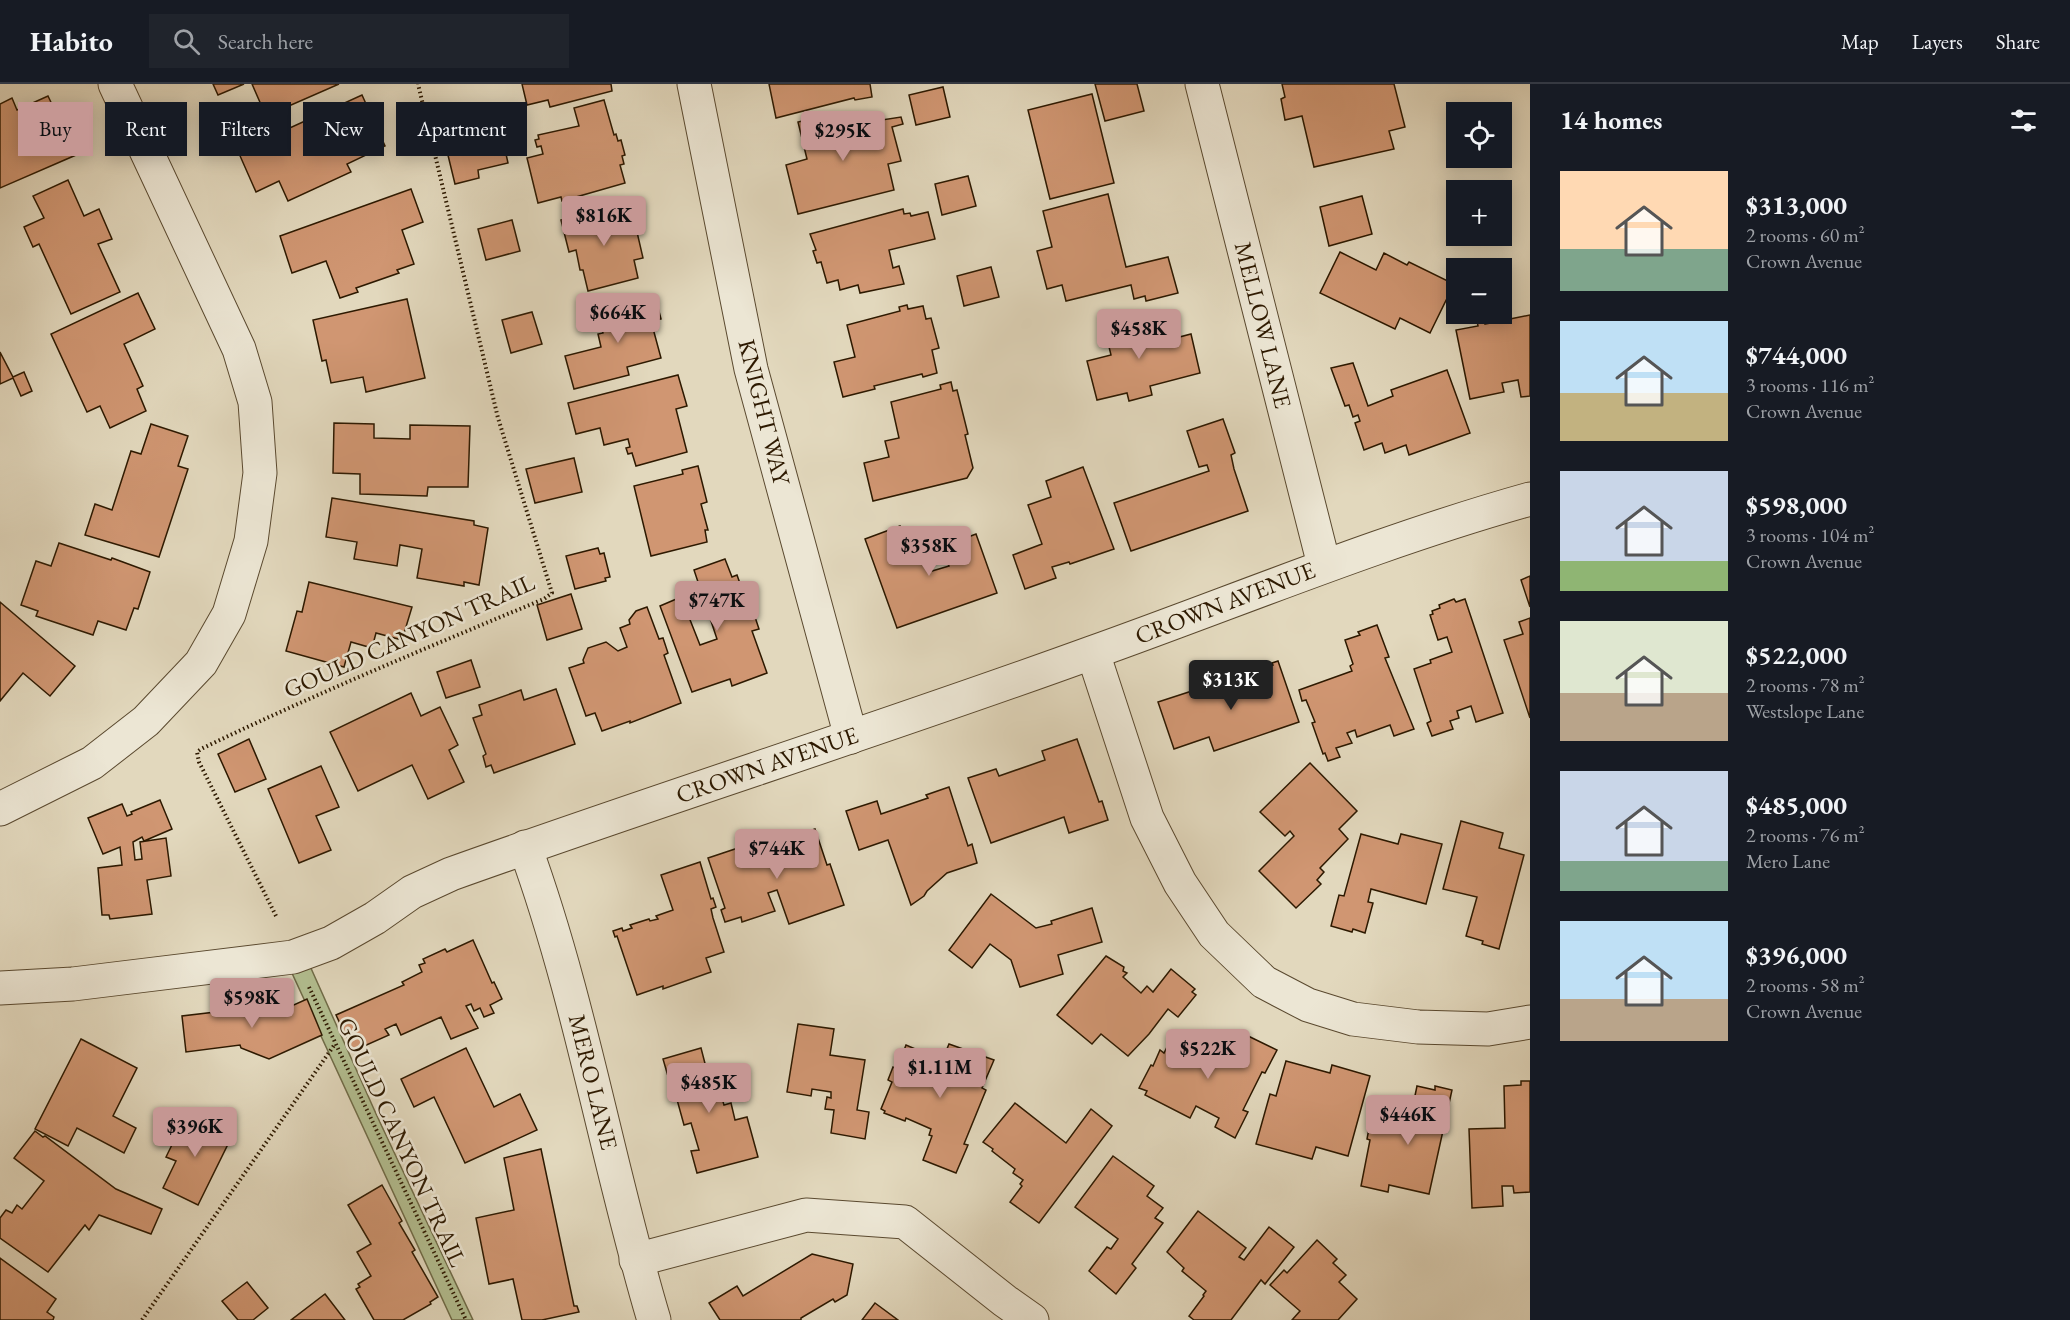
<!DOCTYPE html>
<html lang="en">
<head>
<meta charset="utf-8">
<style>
	:root { --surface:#171b24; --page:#20242c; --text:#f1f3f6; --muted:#9ea1a6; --line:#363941; --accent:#c59692 }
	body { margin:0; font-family:"EB Garamond",serif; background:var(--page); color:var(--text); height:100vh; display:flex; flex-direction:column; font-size:22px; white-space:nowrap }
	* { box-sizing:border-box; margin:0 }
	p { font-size:20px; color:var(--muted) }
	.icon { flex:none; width:33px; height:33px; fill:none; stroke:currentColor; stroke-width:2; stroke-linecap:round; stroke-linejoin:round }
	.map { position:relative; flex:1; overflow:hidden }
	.drawer { display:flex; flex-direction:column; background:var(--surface); width:540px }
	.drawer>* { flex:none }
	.guide { position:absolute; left:18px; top:18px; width:570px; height:54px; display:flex; gap:12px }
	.controls { position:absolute; left:1446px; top:18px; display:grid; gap:12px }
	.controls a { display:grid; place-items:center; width:66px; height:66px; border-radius:0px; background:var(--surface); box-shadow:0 3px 15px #0003; font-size:30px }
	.price { position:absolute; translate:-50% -51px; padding:0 14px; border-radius:6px; background:var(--accent); color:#111; font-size:20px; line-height:39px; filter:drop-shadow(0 2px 3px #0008) }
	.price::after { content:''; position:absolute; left:50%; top:36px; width:18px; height:14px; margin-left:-9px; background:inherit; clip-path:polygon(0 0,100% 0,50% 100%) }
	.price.selected { background:#222; color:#fff }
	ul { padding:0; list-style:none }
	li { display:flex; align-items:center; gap:18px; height:150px; padding:0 30px }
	li span { display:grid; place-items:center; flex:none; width:168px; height:120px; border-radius:0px; color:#555 }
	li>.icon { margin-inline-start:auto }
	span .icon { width:72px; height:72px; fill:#fffc; stroke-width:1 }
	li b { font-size:26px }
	h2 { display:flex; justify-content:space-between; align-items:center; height:72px; padding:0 30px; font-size:26px }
	.tag { padding:0 21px; border-radius:0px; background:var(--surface); box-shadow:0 3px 15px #0003; font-size:21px; line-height:54px }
	.tag.selected { background:var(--accent); color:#111 }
	header { display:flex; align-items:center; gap:36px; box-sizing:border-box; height:84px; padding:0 30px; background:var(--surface); border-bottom:2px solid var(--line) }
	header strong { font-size:28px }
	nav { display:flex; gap:33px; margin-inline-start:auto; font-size:21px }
	.search { width:420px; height:54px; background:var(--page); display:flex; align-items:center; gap:15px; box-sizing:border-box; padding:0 21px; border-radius:0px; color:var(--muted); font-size:22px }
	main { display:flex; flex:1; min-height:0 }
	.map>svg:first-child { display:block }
	.green { fill:#b3bf91; stroke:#706c48; stroke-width:1.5 }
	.building { fill:#d09672; stroke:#2d1900; stroke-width:1.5 }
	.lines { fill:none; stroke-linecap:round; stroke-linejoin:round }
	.minor-casing { stroke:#5a492f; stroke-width:35 }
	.tertiary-casing { stroke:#5a492f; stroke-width:35 }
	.path { stroke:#2d1900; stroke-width:4; stroke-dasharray:1.5 3; stroke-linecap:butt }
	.minor { stroke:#ece6d4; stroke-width:33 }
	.tertiary { stroke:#ece6d4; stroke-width:33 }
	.labels { text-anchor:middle; stroke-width:5; stroke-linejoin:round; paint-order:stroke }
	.street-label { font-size:24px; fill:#2d1900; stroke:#ece6d4 }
</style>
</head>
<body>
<header>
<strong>Habito</strong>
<div class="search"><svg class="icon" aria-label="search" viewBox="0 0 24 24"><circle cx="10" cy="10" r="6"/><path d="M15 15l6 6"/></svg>Search here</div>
<nav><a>Map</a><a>Layers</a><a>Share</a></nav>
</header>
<main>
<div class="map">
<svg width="1530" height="1236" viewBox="0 0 1530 1236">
	<rect width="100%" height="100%" fill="#e2d8bd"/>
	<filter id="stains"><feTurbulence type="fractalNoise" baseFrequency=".00333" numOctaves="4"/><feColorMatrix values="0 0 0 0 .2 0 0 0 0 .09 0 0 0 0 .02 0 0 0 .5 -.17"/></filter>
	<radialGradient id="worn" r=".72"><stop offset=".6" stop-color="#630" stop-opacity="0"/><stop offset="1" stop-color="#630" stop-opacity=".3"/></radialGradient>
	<!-- green -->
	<path class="green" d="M310,882L377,1032L473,1236H452L291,887Z"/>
	<!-- building -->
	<g class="building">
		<path d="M213,0H244L218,11Z"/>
		<path d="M252,0H339L266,32Z"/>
		<path d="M522,0H611L612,7L550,23L548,16L527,21Z"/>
		<path d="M769,0H870L872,13L855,16L854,14L776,34Z"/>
		<path d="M1095,0H1137L1144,27L1105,37Z"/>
		<path d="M1282,0H1394L1405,43L1389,47L1394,65L1314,83L1302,32L1285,36L1281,15L1285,13Z"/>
		<path d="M943,3L950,33L916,41L909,11Z"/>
		<path d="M1092,10L1114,99L1050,115L1028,26Z"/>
		<path d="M362,11L385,62L347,80L351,88L288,117L279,97L256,108L237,65L269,51L270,53Z"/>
		<path d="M48,12L76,71L0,104V20L12,14L17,26Z"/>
		<path d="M604,16L614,51L616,50L618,57L621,56L625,71L622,72L624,80L620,81L625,99L562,117L561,113L538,119L527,74L543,70L541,62L537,63L535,56L539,55L538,51L579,42L574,24Z"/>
		<path d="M832,30L836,45L881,34L882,36L901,33L903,40L892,43L901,77L888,80L894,106L798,130L786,81L807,75L798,38Z"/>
		<path d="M500,43L508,79L478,86L479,94L455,100L446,63L466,58L464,51Z"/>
		<path d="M968,92L976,122L942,131L935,100Z"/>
		<path d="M68,96L84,132L99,125L112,155L98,160L120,208L71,230L39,160L33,163L24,143L44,134L33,112Z"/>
		<path d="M411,105L423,138L402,146L414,180L397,186L399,189L356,204L358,208L340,214L326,177L292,189L280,152Z"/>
		<path d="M1108,110L1126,183L1168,173L1178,209L1146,217L1145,212L1134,215L1131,201L1066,217L1062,201L1047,205L1037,167L1052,163L1043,127Z"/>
		<path d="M1362,112L1372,150L1329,162L1320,123Z"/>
		<path d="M623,123V126L627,125L633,149L637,148L643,174L634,176L638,194L588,207L583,186H580L576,166L569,168L561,136L575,132L576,135Z"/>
		<path d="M903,125L904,130L910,129L911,132L928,128L935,155L889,166L893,184L899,182L904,200L860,209L858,201L840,206L838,196L827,199L821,178L817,179L813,167L816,166L810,150Z"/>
		<path d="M512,136L520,167L486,176L478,145Z"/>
		<path d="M1340,168L1376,186L1384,169L1407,181L1409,178L1454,200L1430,249L1400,234L1395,245L1320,209Z"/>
		<path d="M991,183L999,213L964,222L957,192Z"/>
		<path d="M138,209L155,245L124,260L143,302L137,305L146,327L110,344L100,322L87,328L51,250Z"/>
		<path d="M655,212L661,235L651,237L661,274L627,283L629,291L574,305L565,272L601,263L598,250L603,249L598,227Z"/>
		<path d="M407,215L425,294L366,308L363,293L331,299L326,276L322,277L313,236Z"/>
		<path d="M907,221L908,225L923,222L926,235L931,234L939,264L932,266L937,289L923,293L922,290L874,302L875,305L843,313L834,278L855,273L847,241L900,227L899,223Z"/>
		<path d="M532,228L542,260L511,269L502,236Z"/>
		<path d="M1140,228L1149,261L1191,250L1200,289L1150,302L1152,311L1129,317L1127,309L1097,316L1087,277L1111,271L1103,238Z"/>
		<path d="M1530,231V312L1521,313L1518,296L1502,299L1504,308L1470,315L1456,246L1478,242L1477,237L1484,236L1485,240Z"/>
		<path d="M0,268L13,293L24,288L32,307L21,312L13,294L0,300Z"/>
		<path d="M1353,279L1368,322L1393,312L1391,306L1447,286L1470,349L1409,371L1406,361L1385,369L1382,359L1364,366L1355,339L1360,337L1358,331L1353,333L1349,321L1345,322L1331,284Z"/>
		<path d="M678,291L687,322L676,325L687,368L636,382L632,369L628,370L626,364L630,363L628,355L604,361L600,344L576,350L568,319Z"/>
		<path d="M951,298L953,307L957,306L968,350L965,351L973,384L967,394L873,417L864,379L889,373L885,357L899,354L891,318L941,305L940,301Z"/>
		<path d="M1223,335L1235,369L1231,371L1234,385L1248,427L1131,467L1114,419L1209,387L1207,381L1199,383L1187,347Z"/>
		<path d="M334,339L374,340V354L410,355V341L470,342L468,403H428L427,412L360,410V390L333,389Z"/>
		<path d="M151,340L188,352L178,382L188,385L159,473L85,451L95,420L112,426L131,367L141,370Z"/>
		<path d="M574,374L582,408L535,419L526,385Z"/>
		<path d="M698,382L707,418L701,420L708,446H705L707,458L651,472L634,402L683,390L682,386Z"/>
		<path d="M1083,383L1114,465L1070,480L1069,478L1052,483L1056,494L1025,505L1013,471L1042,460L1028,421L1051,413L1046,397Z"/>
		<path d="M332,414L474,437V441L488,444L479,501L464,498V502L417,494L422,465L400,461L397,482L354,475L357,458L326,453Z"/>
		<path d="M900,442L911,474L926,469L932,487L949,482L942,463L976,450L997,509L897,544L865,455Z"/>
		<path d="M59,459L111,476L112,474L150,488L138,525L134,524L126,546L98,537L93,551L36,532L38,527L21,521L36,477L51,482Z"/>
		<path d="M598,464L600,470L604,469L610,493L605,494L606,497L575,505L566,472Z"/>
		<path d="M725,475L732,493L737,491L748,522L745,523L750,535L755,533L759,545L752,547L767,589L732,602L730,595L692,608L660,522L681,513L700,561L717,555L694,486Z"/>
		<path d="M1530,492V523L1521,496Z"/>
		<path d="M309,498L412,523L402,556L376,549L372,564L351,558L344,583L286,567L297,527L302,528Z"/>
		<path d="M571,510L582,545L547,556L537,521Z"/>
		<path d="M1454,515L1456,518L1465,515L1503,629L1476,638L1471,622L1457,627L1459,634L1450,637L1453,645L1432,652L1427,639L1431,637L1414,585L1431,579L1430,576L1452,568L1447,553L1438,556L1430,531L1433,530L1432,527L1440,524L1439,521Z"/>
		<path d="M0,518L75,582L50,612L23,589L0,617Z"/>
		<path d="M647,523L659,555L663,554L668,569L664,571L681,619L630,639V637L602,647L595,629L586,632L569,584L584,579L583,576L588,564L606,558L618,567L627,563L620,544L630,540L629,536L636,527Z"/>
		<path d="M1530,534V634L1504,556L1523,550L1519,538Z"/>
		<path d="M1377,541L1389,573L1385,574L1414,645L1394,652L1390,641L1357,653L1355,646L1347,649L1352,659L1336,664L1340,673L1328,677L1325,669L1323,670L1312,639L1315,638L1306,616L1302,617L1299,606L1352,587L1350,582L1353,580L1345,556L1360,551L1358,548Z"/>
		<path d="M471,576L480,603L446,614L437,588Z"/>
		<path d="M1278,577L1299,638L1214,667L1209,653L1174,665L1158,618L1195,606L1198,613L1243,598L1240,590L1246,588L1247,590L1273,581L1272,579Z"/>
		<path d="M556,605L575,660L494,689L491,681L486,683L483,672L486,670L473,634L482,631L479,621L521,606L524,616Z"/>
		<path d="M411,609L421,632L440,623L458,661L449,666L464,698L428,715L412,681L358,707L330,648Z"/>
		<path d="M249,655L266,695L235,708L218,670Z"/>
		<path d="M1077,655L1099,718L1102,717L1108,736L1069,749L1064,733L991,759L968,694L996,685L999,692L1045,676L1042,667Z"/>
		<path d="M1310,679L1357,727L1339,745L1348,755L1320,784L1324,788L1317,796L1321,800L1296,824L1259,787L1294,752L1290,747L1285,752L1260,728Z"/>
		<path d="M321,682L339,723L316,732L331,766L299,779L268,705Z"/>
		<path d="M949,703L968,762L972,760L977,779L947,789L927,807L924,812L911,821L888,756L859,766L846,727L877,717L881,730L928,714L926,711Z"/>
		<path d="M160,716L172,745L144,757L142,753L133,758L135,776L142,775L140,758L166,754L171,792L147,796L152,830L110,835L109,831H102L98,784L122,781L120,763L103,770L88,734L122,720L127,732L132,730L131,728Z"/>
		<path d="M1461,737L1503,749L1499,764L1524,771L1499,865L1482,860L1483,857L1466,852L1477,813L1443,805Z"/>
		<path d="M815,745L827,781L830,780L844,821L789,840L777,806L768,809L775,827L742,838L741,833L725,838L721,826L725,824L708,774L741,763L744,769Z"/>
		<path d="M1361,750L1398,760L1401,750L1442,760L1426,820L1371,805L1368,818L1373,819L1365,849L1353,845L1352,848L1331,842L1339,811L1344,812Z"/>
		<path d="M700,778L711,815L713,814L716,823L711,825L713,834L724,868L706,874L711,888L663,905V902L637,911L617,852L615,853L613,847L622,844L623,847L632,844L630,841L649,835L650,837L658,835L656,832L673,826L661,791Z"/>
		<path d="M991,810L1036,844L1052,840L1051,837L1092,824L1102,858L1058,871L1063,890L1020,903L1011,876L990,860L972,884L949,866Z"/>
		<path d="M473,856L492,899L494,898L502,915L490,921L494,929L484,933L480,924L474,927L471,920L466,922L478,944L451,955L441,933L401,951L396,940L385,945L389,951L353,967L336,931L404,901L402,898L422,888L419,881L425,879L423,875L445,865L447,868Z"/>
		<path d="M1106,872L1124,883L1123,887L1127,889L1123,893L1141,909L1147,902L1153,908L1171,885L1195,905L1192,908L1196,911L1178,933L1168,925L1149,950L1128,972L1101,950L1092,960L1057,931Z"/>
		<path d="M307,915L322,951L269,975L241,964L240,961L186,968L182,932L275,921L276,929Z"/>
		<path d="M798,940L834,945L830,971L865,976L857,1026L869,1028L865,1055L831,1049L834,1026L825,1025L827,1013L831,1014V1008L812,1005L811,1012L787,1008Z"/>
		<path d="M1244,950L1277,966L1265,989L1262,988L1243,1026L1248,1028L1235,1054L1215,1043L1219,1034L1196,1022L1190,1034L1145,1011L1147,1007L1139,1004L1151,981L1153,982L1160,966L1164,969L1173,951L1184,956L1185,954L1228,976L1231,970L1234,972Z"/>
		<path d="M81,955L137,984L113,1032L136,1044L124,1069L77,1044L68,1062L35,1045Z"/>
		<path d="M949,960L994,976L982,1004L986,1006L964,1060L968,1061L956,1089L923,1076L932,1052L929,1051L931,1045L906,1034L905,1037L884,1029L885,1027L881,1025L892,998L888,996L893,983L897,985L906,961L934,973L932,979L940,982Z"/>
		<path d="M466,964L494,1023L520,1010L537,1046L465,1079L434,1013L414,1023L401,995Z"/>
		<path d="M701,964L709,995L716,993L724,1021L731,1019L735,1036L747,1033L758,1073L697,1089L691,1067L699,1066L691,1039L684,1041L676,1012L681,1010L680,1004L672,1006L663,975Z"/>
		<path d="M1286,977L1330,989L1332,981L1370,992L1348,1072L1316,1063L1312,1075L1256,1060L1270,1010L1276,1012Z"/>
		<path d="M1521,997H1530V1108L1514,1109L1513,1102H1502L1503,1122L1472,1124L1469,1045L1505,1044L1504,1002L1521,1001Z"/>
		<path d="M1417,1002L1435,1006V1002L1452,1006L1429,1110L1389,1101L1388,1108L1361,1102L1370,1056L1367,1055L1370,1039L1414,1048L1417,1033L1411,1031Z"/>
		<path d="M1015,1019L1066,1059L1091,1025L1112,1042L1039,1139L1010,1118L1022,1102L1020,1100L1023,1096L1013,1089L1015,1085L992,1067L993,1065L983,1058Z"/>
		<path d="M187,1030L232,1052L198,1121L163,1104L176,1077L166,1073Z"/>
		<path d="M35,1047L43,1053L45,1052L116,1105L162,1125L151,1150L99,1131L89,1146L85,1141L48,1188L0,1154V1134L6,1126L12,1129L17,1121L22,1125L44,1097L14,1074Z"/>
		<path d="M541,1065L574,1222H577L579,1228L542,1236H522L513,1195L489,1200L476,1134L514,1126L504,1074Z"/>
		<path d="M1113,1072L1154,1102L1147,1112L1163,1124L1155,1134L1163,1139L1132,1180L1136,1184L1116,1210L1089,1187L1107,1163L1111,1165L1118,1155L1075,1123Z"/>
		<path d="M382,1101L402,1137L399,1139L415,1166L412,1168L438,1213L430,1218L431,1220L403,1236H374L356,1205L360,1203L358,1200L371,1192L357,1168L371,1160L348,1121Z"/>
		<path d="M1198,1127L1246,1164L1239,1173L1244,1176L1269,1143L1294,1163L1265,1200L1261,1196L1231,1236H1194L1189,1232L1204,1212L1203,1211L1206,1207L1182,1187L1184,1184L1167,1168Z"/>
		<path d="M1317,1156L1337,1175L1333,1179L1346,1191L1339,1198L1357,1215L1338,1236H1292L1300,1227L1270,1201L1284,1186L1287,1189Z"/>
		<path d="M812,1170L853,1180L847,1211L835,1218L833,1215L801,1234V1236H720L709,1219L737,1202L743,1212Z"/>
		<path d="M0,1174L56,1215L47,1228L54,1233L53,1236H0Z"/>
		<path d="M247,1198L268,1224L253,1236H238L222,1217Z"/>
		<path d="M325,1210L345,1236H291Z"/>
		<path d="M875,1219L898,1236H862Z"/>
	</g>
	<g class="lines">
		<!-- minor casing -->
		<g class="minor-casing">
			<g id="minor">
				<path d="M694,0L751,285L851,653"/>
				<path d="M1202,0L1324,481"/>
				<path d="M1093,569L1147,734L1180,799L1214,850L1264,898L1308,921L1353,935L1418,943L1488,945L1530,938"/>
				<path d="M0,725L92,679L146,637L201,579L229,530L251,457L260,389L255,318L239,265L115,0"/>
				<path d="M525,763C581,917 607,1079 654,1236"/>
				<path d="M636,1176L806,1131L905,1138L1005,1217L1032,1236"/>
			</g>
		</g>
		<!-- tertiary casing -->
		<g class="tertiary-casing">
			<path id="tertiary" d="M0,904L73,900L293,873L331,859L375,834L412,808L451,790C663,714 879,646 1091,569C1237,517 1380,457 1530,415"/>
		</g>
		<!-- path -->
		<g class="path">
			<path d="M276,832L199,678L197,668L201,665C313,611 428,563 544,515L552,509L498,334L418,0"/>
			<path d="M309,903L466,1236"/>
			<path d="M142,1236L335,960"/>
		</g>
		<!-- minor -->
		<use href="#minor" class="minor"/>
		<!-- tertiary -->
		<use href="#tertiary" class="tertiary"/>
	</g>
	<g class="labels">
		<!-- street labels -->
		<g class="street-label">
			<text transform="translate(1263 241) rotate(76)" y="8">MELLOW LANE</text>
			<text transform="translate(764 328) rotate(76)" y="8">KNIGHT WAY</text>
			<text transform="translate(1225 519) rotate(-21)" y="8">CROWN AVENUE</text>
			<text transform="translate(409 552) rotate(-24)" y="8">GOULD CANYON TRAIL</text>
			<text transform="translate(767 681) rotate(-19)" y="8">CROWN AVENUE</text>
			<text transform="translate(593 998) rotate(76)" y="8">MERO LANE</text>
			<text transform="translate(402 1058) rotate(65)" y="8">GOULD CANYON TRAIL</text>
		</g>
	</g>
	<rect width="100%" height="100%" filter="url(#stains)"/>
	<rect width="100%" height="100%" fill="url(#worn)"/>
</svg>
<div class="controls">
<a><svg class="icon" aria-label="locate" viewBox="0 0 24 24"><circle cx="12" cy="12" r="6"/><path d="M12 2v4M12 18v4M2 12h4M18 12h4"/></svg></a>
<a>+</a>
<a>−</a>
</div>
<b class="price" style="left:843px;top:78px">$295K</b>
<b class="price" style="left:604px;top:163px">$816K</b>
<b class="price" style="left:618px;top:260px">$664K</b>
<b class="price" style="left:1139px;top:276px">$458K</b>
<b class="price" style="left:929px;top:493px">$358K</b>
<b class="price" style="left:717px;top:548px">$747K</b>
<b class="price selected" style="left:1231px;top:627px">$313K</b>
<b class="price" style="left:777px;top:796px">$744K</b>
<b class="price" style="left:252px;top:945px">$598K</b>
<b class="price" style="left:1208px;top:996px">$522K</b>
<b class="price" style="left:940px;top:1015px">$1.11M</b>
<b class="price" style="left:709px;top:1030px">$485K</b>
<b class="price" style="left:1408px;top:1062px">$446K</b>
<b class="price" style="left:195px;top:1074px">$396K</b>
<div class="guide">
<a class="tag selected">Buy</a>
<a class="tag">Rent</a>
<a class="tag">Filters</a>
<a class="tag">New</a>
<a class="tag">Apartment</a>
</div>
</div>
<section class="drawer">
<h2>14 homes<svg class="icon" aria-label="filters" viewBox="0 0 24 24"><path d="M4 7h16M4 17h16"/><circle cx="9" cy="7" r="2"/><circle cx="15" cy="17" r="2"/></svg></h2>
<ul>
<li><span style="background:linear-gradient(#ffd9b3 65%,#7fa58c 0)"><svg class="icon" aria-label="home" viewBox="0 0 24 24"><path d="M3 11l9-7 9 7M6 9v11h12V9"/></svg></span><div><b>$313,000</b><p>2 rooms · 60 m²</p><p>Crown Avenue</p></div></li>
<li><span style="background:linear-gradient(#bfe0f5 60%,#c2b280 0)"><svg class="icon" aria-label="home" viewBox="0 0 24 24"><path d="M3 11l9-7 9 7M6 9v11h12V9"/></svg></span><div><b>$744,000</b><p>3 rooms · 116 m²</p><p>Crown Avenue</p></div></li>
<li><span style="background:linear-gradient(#c9d6e8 75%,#8fb573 0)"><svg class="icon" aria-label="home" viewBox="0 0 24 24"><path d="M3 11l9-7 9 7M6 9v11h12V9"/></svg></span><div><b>$598,000</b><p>3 rooms · 104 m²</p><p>Crown Avenue</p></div></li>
<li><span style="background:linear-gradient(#dfe7d0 60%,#b9a48a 0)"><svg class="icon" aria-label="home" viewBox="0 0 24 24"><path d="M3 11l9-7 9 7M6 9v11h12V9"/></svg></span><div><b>$522,000</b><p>2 rooms · 78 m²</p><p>Westslope Lane</p></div></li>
<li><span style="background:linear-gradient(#c9d6e8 75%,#7fa58c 0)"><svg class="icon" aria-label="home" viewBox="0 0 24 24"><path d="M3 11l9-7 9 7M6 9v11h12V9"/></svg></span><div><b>$485,000</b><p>2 rooms · 76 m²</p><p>Mero Lane</p></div></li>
<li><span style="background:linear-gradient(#bfe0f5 65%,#b9a48a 0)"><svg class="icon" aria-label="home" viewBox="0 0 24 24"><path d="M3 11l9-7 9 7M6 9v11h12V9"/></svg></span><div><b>$396,000</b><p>2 rooms · 58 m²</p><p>Crown Avenue</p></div></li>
</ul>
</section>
</main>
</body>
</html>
